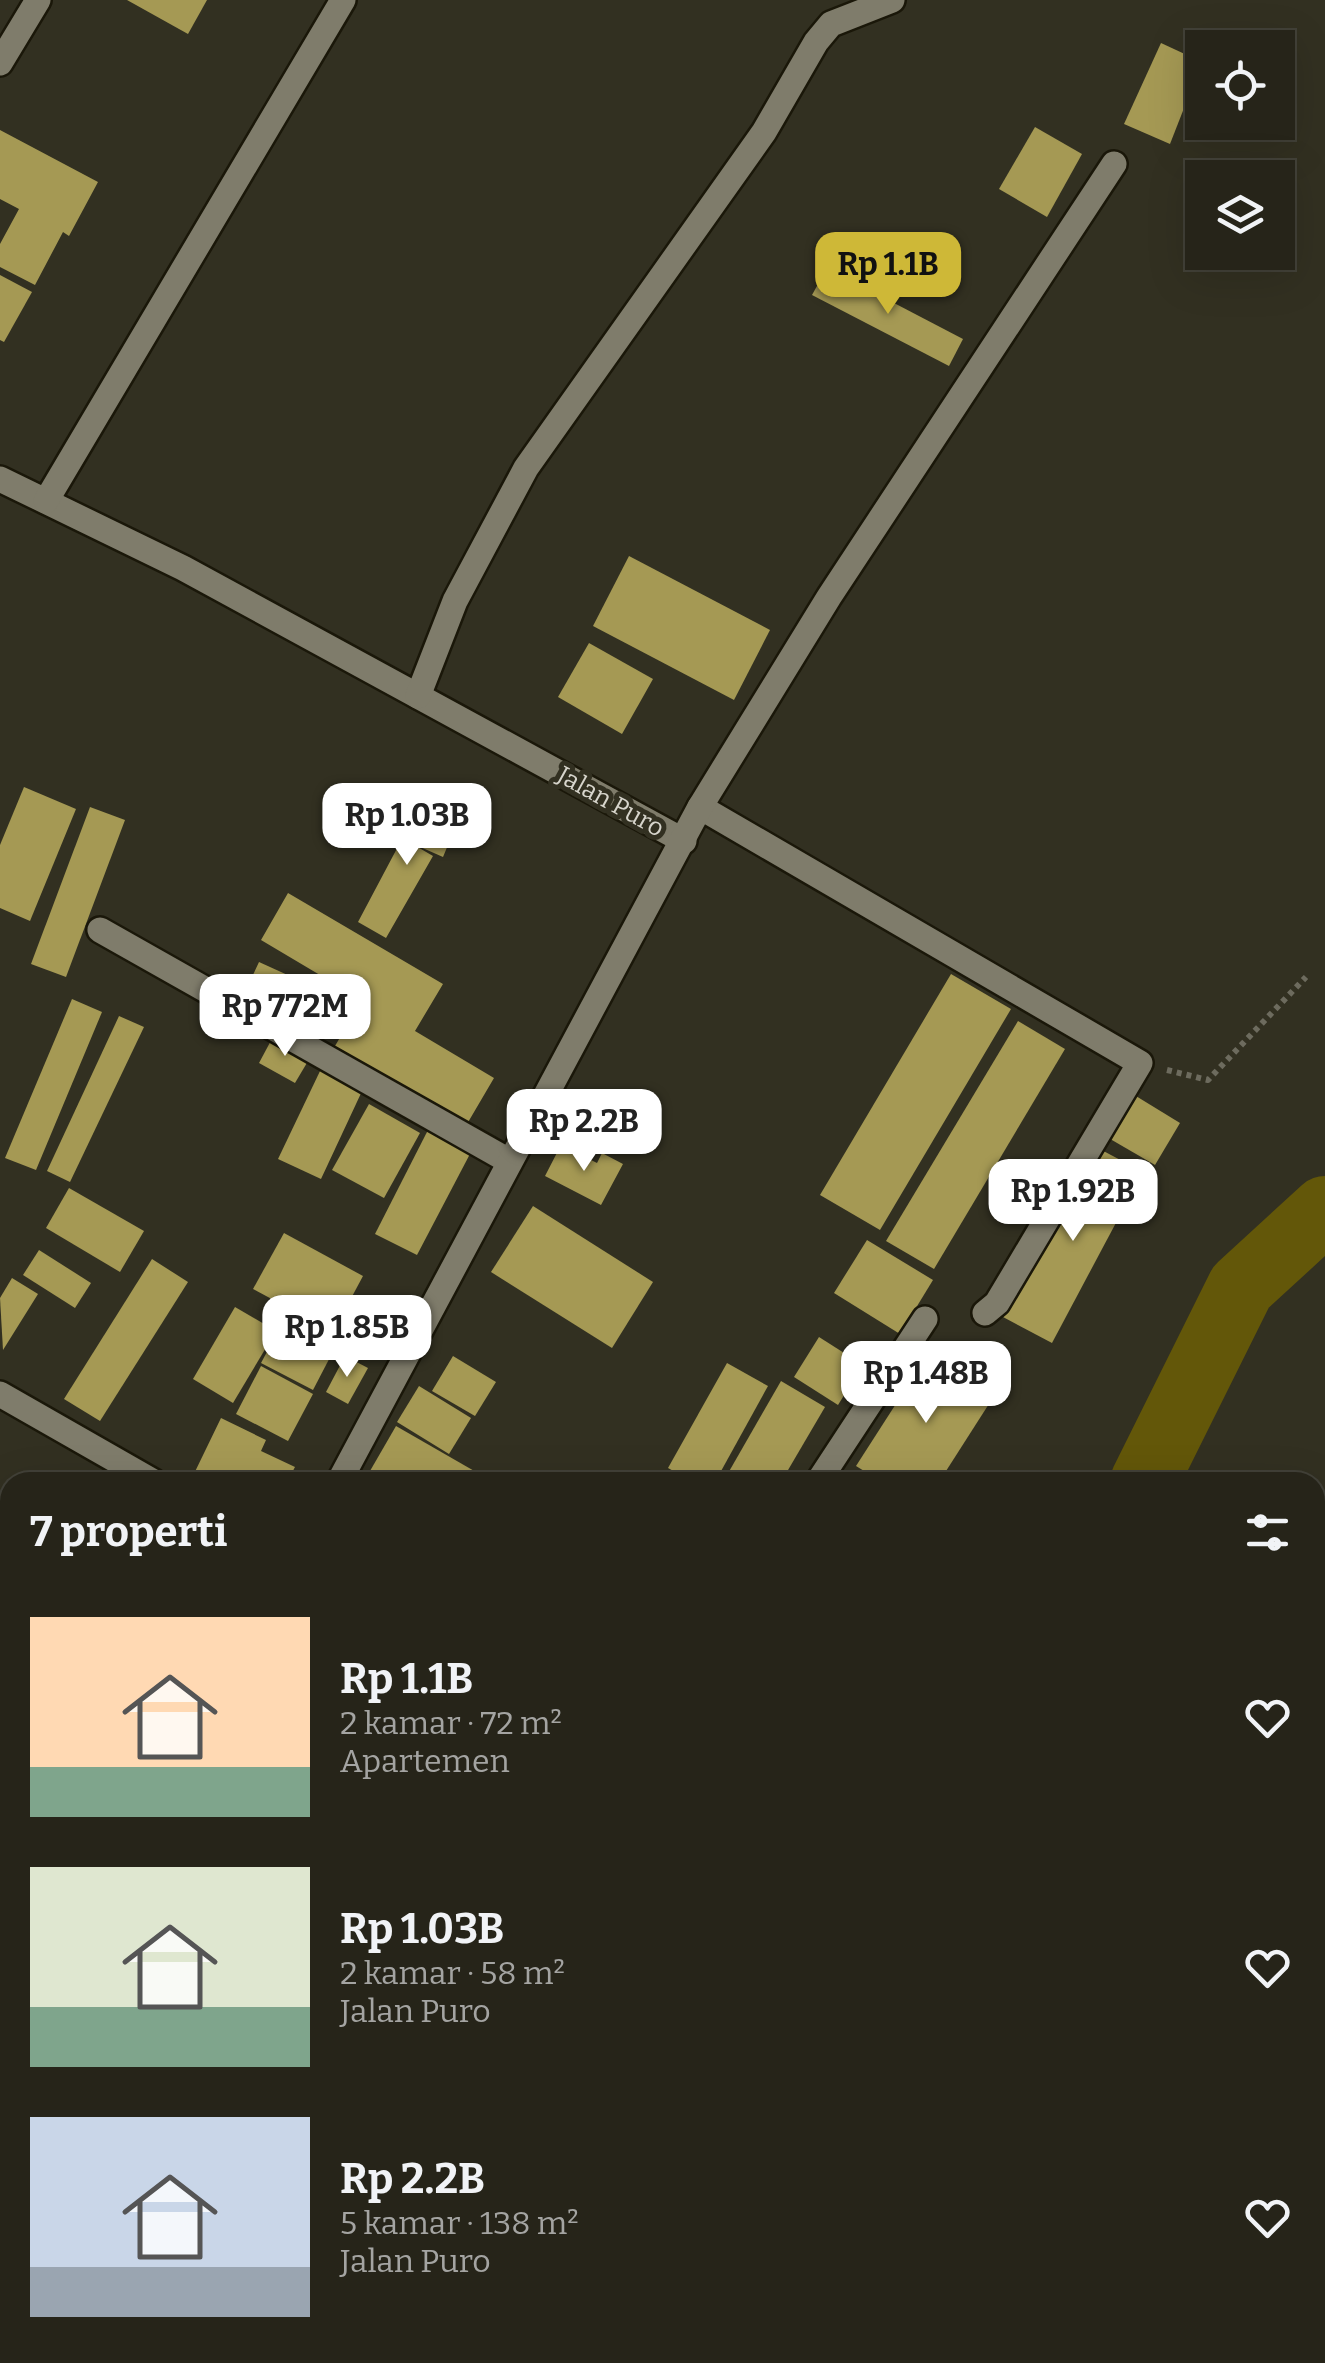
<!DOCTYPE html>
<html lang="id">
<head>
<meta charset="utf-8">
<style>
	:root { --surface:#262419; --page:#2e2c22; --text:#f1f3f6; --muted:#a4a4a2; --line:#424138; --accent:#ceb837 }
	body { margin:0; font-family:Bitter,serif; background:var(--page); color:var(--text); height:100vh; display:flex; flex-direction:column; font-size:38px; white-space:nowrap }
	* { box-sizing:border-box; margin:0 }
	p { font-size:32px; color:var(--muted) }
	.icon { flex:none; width:55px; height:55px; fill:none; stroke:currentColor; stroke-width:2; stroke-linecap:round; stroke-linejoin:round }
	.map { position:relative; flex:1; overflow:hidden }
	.sheet { position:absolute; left:0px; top:1472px; width:1325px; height:892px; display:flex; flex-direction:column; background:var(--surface); border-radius:30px 30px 0 0; box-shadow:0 10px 40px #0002,0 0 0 2px var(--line) }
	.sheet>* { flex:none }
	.buttons { position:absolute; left:1185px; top:30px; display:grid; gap:20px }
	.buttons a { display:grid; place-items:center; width:110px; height:110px; border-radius:0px; background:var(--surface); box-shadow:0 10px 40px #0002,0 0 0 2px var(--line); font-size:50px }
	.price { position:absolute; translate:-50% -85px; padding:0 22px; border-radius:20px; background:#fff; color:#222; font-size:32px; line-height:65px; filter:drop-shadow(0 2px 5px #0008) }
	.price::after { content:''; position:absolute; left:50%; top:60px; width:30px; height:22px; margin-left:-15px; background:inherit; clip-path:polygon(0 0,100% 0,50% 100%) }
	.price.on { background:var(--accent); color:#111 }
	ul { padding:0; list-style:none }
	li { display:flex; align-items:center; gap:30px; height:250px; padding:0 30px }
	li span { display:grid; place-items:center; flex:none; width:280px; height:200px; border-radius:0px; color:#555 }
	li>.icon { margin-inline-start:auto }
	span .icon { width:120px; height:120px; fill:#fffc; stroke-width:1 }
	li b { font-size:42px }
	h2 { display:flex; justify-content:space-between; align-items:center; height:120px; padding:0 30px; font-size:42px }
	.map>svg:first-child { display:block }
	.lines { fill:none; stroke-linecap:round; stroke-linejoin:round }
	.river { stroke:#635709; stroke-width:68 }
	.building { fill:#a59954 }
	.minor-casing { stroke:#1a1709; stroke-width:30 }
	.path { stroke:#6d6b5e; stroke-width:6; stroke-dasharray:5 5; stroke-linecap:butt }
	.minor { stroke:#7f7c6b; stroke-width:25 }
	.labels { text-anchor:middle; stroke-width:10; stroke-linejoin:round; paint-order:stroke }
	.street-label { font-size:25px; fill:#d7d5cc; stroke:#323021 }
</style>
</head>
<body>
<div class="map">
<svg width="1325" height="2363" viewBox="0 0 1325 2363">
	<rect width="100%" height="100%" fill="#323021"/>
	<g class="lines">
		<!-- river -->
		<g class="river">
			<path d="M1144,1482L1241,1287L1325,1210"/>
			<path d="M1101,2355L1105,2363"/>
		</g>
	</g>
	<!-- building -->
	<g class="building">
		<path d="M127,0H207L188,34Z"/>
		<path d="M1161,43L1202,62L1170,144L1124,124Z"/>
		<path d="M1035,127L1082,154L1047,217L999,189Z"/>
		<path d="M0,130L98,182L69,236L63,232L35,285L0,267V244L19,209L0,199Z"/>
		<path d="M827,268L963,339L949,366L812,295Z"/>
		<path d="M0,275L32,292L4,342L0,340Z"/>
		<path d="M629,556L770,630L734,700L593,626Z"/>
		<path d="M589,643L653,679L622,734L558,697Z"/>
		<path d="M24,787L76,809L30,921L0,908V845Z"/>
		<path d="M420,805L458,821L443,857L409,842L433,856L386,938L358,922Z"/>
		<path d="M90,807L125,820L66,977L31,964Z"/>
		<path d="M288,893L443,984L415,1031L494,1078L467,1124L335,1046L362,1000L261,940Z"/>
		<path d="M259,962L292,977L278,1008L245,992Z"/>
		<path d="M951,974L1011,1009L880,1230L820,1195Z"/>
		<path d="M292,977L337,991L325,1030L280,1016Z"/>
		<path d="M72,999L102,1012L36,1170L5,1158Z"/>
		<path d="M119,1016L144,1027L70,1182L47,1171Z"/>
		<path d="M1018,1021L1065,1049L934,1269L886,1241Z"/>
		<path d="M274,1035L311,1056L295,1083L259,1063Z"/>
		<path d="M321,1069L363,1089L321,1179L278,1159Z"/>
		<path d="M1131,1093L1180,1123L1155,1165L1105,1136Z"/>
		<path d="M369,1104L420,1133L384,1198L332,1170Z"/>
		<path d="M428,1130L471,1152L417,1255L375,1234Z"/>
		<path d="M561,1145L597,1163L602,1153L623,1164L601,1205L545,1176Z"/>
		<path d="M1094,1146L1143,1172L1052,1343L1003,1317Z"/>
		<path d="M69,1188L144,1231L120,1272L46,1228Z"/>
		<path d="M533,1206L653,1282L612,1348L491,1272Z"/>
		<path d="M284,1233L363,1276L333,1332L253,1289Z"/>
		<path d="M867,1240L933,1280L900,1334L834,1293Z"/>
		<path d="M39,1250L91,1283L75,1308L23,1275Z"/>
		<path d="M152,1259L188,1282L100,1421L64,1399Z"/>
		<path d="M12,1278L38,1294L3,1350L0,1298Z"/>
		<path d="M235,1307L276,1331L233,1403L193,1379Z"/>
		<path d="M288,1313L339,1340L313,1390L261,1363Z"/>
		<path d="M819,1337L863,1365L838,1405L794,1377Z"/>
		<path d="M928,1354L994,1396L939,1482H882L856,1466Z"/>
		<path d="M345,1356L368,1368L348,1404L326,1392Z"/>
		<path d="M453,1356L496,1382L475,1416L432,1391Z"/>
		<path d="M727,1363L768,1386L715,1482H693L668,1468Z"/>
		<path d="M261,1366L313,1394L288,1441L236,1414Z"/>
		<path d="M781,1381L825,1407L781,1482H723Z"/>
		<path d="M419,1386L471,1418L449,1454L397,1422Z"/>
		<path d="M221,1418L266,1440L261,1451L295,1467L287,1482H190Z"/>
		<path d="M396,1426L476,1472L470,1482H390L370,1471Z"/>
		<path d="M1325,1758V1838L1315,1831V1772Z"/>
		<path d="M10,1764V1807L0,1801V1780Z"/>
		<path d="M0,1805L10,1811V1869L0,1863Z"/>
		<path d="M0,1877L9,1883L0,1898Z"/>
		<path d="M1315,1920L1325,1925V2051L1315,2069Z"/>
		<path d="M10,1936V1980L0,1976V1957Z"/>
		<path d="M10,2137V2225L0,2221V2159Z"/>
		<path d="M0,2229L10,2233V2302L0,2299Z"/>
		<path d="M0,2308L10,2311L1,2342H0Z"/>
		<path d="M83,2355H117L113,2363H98Z"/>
		<path d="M411,2355H463L459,2363H429Z"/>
		<path d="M484,2355H519L515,2363H479Z"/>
		<path d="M527,2355H586L582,2363H523Z"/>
		<path d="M1010,2355H1059V2363H1009Z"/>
	</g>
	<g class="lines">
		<!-- minor casing -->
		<g class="minor-casing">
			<g id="minor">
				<path d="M0,63L38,0"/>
				<path d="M0,479L183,568L684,841"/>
				<path d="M46,501L343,0"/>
				<path d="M418,696L455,601L526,468L764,132L816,42L831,24L892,0"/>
				<path d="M700,807L1140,1063L997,1303L985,1313"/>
				<path d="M100,930L509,1161"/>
				<path d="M0,1394L154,1482"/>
				<path d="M339,1482L700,807L829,597L1114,164"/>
				<path d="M818,1482L925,1319"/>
				<path d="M1315,1892L1325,1898"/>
				<path d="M0,2153L10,2133"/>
			</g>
		</g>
		<!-- path -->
		<path class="path" d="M1167,1070L1208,1080L1306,977"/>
		<!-- minor -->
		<use href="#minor" class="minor"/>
	</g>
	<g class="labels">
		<!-- street labels -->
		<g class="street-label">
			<text transform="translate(611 801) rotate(29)" y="9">Jalan Puro</text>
		</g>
	</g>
</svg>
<div class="buttons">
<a><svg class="icon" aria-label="locate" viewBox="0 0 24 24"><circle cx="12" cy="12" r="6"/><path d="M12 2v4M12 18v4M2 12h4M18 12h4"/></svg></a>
<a><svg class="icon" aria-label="layers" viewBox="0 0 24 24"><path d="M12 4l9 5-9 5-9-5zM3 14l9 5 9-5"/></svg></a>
</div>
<b class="price on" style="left:888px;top:317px">Rp 1.1B</b>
<b class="price" style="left:407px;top:868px">Rp 1.03B</b>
<b class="price" style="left:285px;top:1059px">Rp 772M</b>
<b class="price" style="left:584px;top:1174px">Rp 2.2B</b>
<b class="price" style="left:1073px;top:1244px">Rp 1.92B</b>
<b class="price" style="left:347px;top:1380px">Rp 1.85B</b>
<b class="price" style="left:926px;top:1426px">Rp 1.48B</b>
<section class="sheet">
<h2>7 properti<svg class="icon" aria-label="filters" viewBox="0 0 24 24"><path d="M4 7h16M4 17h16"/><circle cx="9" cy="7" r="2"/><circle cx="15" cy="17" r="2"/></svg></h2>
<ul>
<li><span style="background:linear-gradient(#ffd9b3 75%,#7fa58c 0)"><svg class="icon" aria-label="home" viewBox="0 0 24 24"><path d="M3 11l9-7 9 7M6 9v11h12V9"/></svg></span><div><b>Rp 1.1B</b><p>2 kamar · 72 m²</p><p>Apartemen</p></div><svg class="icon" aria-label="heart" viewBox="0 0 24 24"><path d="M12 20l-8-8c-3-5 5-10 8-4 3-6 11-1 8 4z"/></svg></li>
<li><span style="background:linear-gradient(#dfe7d0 70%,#7fa58c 0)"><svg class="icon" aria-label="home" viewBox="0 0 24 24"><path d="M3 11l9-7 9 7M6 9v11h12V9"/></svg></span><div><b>Rp 1.03B</b><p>2 kamar · 58 m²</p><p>Jalan Puro</p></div><svg class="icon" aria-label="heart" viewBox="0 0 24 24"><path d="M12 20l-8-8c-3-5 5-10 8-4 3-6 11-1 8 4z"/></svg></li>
<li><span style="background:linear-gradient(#c9d6e8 75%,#9aa5b1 0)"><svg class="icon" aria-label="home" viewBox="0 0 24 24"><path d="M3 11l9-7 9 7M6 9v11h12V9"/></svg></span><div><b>Rp 2.2B</b><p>5 kamar · 138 m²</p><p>Jalan Puro</p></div><svg class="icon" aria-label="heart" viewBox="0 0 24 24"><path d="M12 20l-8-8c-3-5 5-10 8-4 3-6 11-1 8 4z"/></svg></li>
</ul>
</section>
</div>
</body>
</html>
